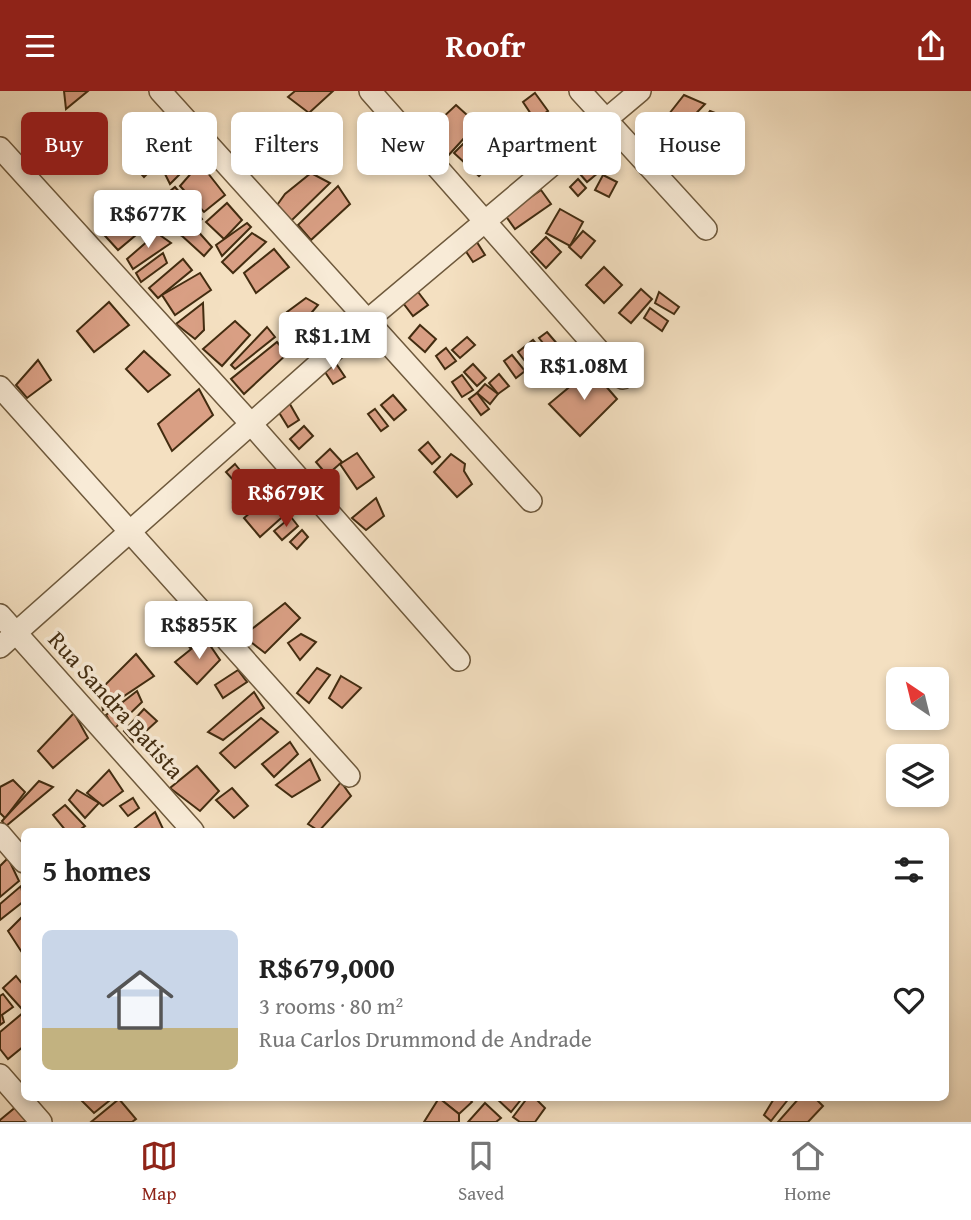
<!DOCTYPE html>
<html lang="en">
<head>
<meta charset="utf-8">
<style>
	:root { --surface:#fff; --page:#f6f6f6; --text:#222; --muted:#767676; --line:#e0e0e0; --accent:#8f2418 }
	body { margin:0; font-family:"Gentium Book Plus",serif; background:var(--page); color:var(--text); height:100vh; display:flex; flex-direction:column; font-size:26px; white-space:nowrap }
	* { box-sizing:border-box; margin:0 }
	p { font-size:23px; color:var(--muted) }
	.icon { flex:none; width:38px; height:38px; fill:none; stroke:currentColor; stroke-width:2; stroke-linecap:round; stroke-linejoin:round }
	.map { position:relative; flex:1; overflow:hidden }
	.drawer { position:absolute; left:21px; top:737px; width:928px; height:273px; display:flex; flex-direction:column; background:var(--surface); border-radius:10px; box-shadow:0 4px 10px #0003 }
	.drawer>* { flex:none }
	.hud { position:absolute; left:21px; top:21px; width:929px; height:63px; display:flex; gap:14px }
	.needle { width:46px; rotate:325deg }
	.controls { position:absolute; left:886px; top:576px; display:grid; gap:14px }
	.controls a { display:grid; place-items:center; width:63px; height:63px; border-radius:10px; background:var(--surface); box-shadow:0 4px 10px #0003; font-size:35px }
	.price { position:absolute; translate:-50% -60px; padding:0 16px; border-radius:7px; background:#fff; color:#222; font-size:23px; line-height:46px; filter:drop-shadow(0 2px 4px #0008) }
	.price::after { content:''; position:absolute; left:50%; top:42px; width:21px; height:16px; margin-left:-10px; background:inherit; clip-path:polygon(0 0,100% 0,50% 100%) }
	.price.on { background:var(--accent); color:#fff }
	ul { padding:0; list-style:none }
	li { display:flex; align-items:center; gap:21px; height:175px; padding:0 21px }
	li span { display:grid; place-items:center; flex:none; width:196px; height:140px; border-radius:10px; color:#555 }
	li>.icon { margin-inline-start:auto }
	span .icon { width:84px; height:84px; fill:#fffc; stroke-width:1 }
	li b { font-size:30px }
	h2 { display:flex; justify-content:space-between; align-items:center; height:84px; padding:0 21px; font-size:30px }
	.tag { padding:0 24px; border-radius:10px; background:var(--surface); box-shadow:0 4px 10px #0003; font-size:24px; line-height:63px }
	.tag.on { background:var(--accent); color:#fff }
	header { display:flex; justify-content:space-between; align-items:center; height:91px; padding:0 21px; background:var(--accent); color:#fff; font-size:32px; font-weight:700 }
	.tabs { display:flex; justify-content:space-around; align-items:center; height:98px; border-top:2px solid var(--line); background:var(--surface); font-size:19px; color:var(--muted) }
	.tabs a { display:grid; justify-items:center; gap:4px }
	.tabs .on { color:var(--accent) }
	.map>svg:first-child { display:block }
	.building { fill:#d99f84; stroke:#422c10; stroke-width:2 }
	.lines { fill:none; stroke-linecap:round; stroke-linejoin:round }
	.minor-casing { stroke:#6e593c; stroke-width:24 }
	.minor { stroke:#f8ebd7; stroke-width:21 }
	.labels { text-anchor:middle; stroke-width:7; stroke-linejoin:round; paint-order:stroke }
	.street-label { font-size:24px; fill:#422c10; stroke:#f8ebd7 }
</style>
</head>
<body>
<header><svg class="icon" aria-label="menu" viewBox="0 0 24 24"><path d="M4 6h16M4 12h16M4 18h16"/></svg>Roofr<svg class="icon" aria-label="share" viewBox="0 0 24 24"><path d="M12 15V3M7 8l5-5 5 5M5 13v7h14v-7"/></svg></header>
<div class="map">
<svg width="971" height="1031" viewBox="0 0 971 1031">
	<rect width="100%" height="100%" fill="#f4e0c1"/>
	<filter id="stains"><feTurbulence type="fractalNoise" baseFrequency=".00286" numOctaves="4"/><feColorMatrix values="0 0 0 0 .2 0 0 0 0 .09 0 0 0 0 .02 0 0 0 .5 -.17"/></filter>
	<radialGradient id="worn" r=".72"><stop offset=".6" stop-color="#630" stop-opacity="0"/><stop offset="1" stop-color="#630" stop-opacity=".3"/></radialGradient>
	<!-- building -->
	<g class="building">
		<path d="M64,0H88L66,18Z"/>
		<path d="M295,0H333L309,22L288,6Z"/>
		<path d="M535,2L548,20L535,29L523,11Z"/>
		<path d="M684,4L705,13L684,35L669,23Z"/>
		<path d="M456,14L477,33L446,67L423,45Z"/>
		<path d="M710,20L728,27L700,76L677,67Z"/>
		<path d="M271,27L284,49L252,79L234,61Z"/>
		<path d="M161,35L176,54L144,86L127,67Z"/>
		<path d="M480,36L506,58L479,85L454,62Z"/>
		<path d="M186,49L198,65L170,93L161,75Z"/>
		<path d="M597,69L604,77L587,91L580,83Z"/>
		<path d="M200,72L225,104L204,121L180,95Z"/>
		<path d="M311,82L330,92L291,130L275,117L285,103Z"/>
		<path d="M603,84L617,91L609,106L595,99Z"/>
		<path d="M578,88L586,97L578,105L570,96Z"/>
		<path d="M338,95L350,113L311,149L298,134Z"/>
		<path d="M175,96L202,128L181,144L156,112Z"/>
		<path d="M541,99L551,113L515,138L505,124Z"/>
		<path d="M227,112L242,129L224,148L206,131Z"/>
		<path d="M128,114L135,122L145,114L155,128L118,159L96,135Z"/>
		<path d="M560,118L583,131L570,155L546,142Z"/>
		<path d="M247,132L251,136L222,165L216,154Z"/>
		<path d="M195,137L212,156L204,165L181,144Z"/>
		<path d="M583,140L595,150L581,167L569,156Z"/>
		<path d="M157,142L171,152L133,178L127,168Z"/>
		<path d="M252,142L266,151L233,182L222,171Z"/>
		<path d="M546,146L561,161L546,177L531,161Z"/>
		<path d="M475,148L485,164L473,171L463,156Z"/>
		<path d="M274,158L289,176L256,202L244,182Z"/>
		<path d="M163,162L167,172L141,191L136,182Z"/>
		<path d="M183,168L192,179L158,207L149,197Z"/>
		<path d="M604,176L622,194L604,212L586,194Z"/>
		<path d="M200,182L211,199L175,224L162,204Z"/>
		<path d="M415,197L428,214L413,225L400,208Z"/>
		<path d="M641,198L652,208L631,232L619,222Z"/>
		<path d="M659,201L679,216L674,223L655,212Z"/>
		<path d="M306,207L318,214L307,227L302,243L287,221Z"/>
		<path d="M109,211L129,234L94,261L77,240Z"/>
		<path d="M203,212L204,239L195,248L176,233Z"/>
		<path d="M650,217L668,230L662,240L644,227Z"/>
		<path d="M235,230L250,244L222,275L203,258Z"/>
		<path d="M420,234L436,248L425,261L409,247Z"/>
		<path d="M267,236L275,246L235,278L231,274Z"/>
		<path d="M547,241L559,255L551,262L539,247Z"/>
		<path d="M467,246L475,254L460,267L452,259Z"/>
		<path d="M533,249L546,265L531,278L518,261Z"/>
		<path d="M277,251L287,263L244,303L231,288Z"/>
		<path d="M446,257L456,270L445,278L436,265Z"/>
		<path d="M144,260L170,284L148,301L126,278Z"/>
		<path d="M512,264L525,280L516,287L504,270Z"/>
		<path d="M333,268L345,286L333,293L321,275Z"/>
		<path d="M38,269L51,289L27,307L16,294Z"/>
		<path d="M473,273L486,287L477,295L464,281Z"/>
		<path d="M551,277L556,285L542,294L537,286Z"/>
		<path d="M591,278L617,308L580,345L549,313Z"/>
		<path d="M499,283L509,295L498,303L489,292Z"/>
		<path d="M462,284L473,299L462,306L452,291Z"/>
		<path d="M485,293L498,303L490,313L477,302Z"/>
		<path d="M199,298L213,324L172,360L158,333Z"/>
		<path d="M477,302L489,318L481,324L469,308Z"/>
		<path d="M393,304L406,319L394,329L381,314Z"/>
		<path d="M287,308L299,329L288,336L275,315Z"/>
		<path d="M375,318L388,335L381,340L368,323Z"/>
		<path d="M304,335L313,345L299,358L290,348Z"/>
		<path d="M428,351L440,366L432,373L419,359Z"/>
		<path d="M330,358L342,371L327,384L316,371Z"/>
		<path d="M357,362L374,386L357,398L340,373Z"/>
		<path d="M451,363L465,373L464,380L472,393L457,406L434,381Z"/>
		<path d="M235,373L243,383L234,390L226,381Z"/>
		<path d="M249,397L257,406L241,420L233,411Z"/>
		<path d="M273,402L289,420L260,446L244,427Z"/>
		<path d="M376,407L384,425L366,439L352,427Z"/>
		<path d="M291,426L298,435L282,449L274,440Z"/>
		<path d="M302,439L308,446L297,458L290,451Z"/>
		<path d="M285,512L300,527L265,562L243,545Z"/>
		<path d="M185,525L206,543L191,558L171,533Z"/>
		<path d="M301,543L316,551L300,569L288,552Z"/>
		<path d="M205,547L220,569L197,593L175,571Z"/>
		<path d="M136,563L154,585L103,619L99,600Z"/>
		<path d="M317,577L330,584L309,612L297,602Z"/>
		<path d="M238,579L247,591L223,607L215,594Z"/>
		<path d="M341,585L361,597L342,617L329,607Z"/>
		<path d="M137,600L142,611L114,638L106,624Z"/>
		<path d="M254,601L264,617L223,649L208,641Z"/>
		<path d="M144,618L157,630L134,651L124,640Z"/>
		<path d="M74,622L88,647L53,677L38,660Z"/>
		<path d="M261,627L278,641L235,677L220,662Z"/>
		<path d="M290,651L298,663L274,686L262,673Z"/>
		<path d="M310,668L320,689L292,706L276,694Z"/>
		<path d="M197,675L219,700L200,720L170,697Z"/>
		<path d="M109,679L123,700L103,715L87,702Z"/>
		<path d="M13,689L25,701L5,727L0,722V696Z"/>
		<path d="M39,690L53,696L6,735L2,730Z"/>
		<path d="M341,691L351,705L319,740L308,733Z"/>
		<path d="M232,697L248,715L234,727L216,709Z"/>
		<path d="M77,699L99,712L85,727L69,709Z"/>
		<path d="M133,707L139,717L128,725L120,715Z"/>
		<path d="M65,714L85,735L78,740H66L53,724Z"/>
		<path d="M155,721L164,740H131Z"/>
		<path d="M8,767L19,790L0,806V775Z"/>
		<path d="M21,795L24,810L0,829V813Z"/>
		<path d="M24,824V857L21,860L8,840Z"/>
		<path d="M16,885L24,895V914L21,917L3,897Z"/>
		<path d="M3,903L13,916L2,924L4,931L0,934V905Z"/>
		<path d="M24,921V955L8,968L0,958V941Z"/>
		<path d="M78,1006H114L94,1022Z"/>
		<path d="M468,1006L472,1011L459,1023L439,1007Z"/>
		<path d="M495,1006H523L511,1021Z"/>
		<path d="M528,1006H534L545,1017L535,1031H520L513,1026Z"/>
		<path d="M790,1006L771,1030L764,1024L775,1006Z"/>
		<path d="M800,1006H814L823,1015L808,1031H778Z"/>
		<path d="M439,1007L459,1023V1031H424Z"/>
		<path d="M119,1008L136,1028L132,1031H91Z"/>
		<path d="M485,1012L501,1027L496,1031H468Z"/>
		<path d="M17,1015L30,1031H0V1029Z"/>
	</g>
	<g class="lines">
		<!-- minor casing -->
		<g class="minor-casing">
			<g id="minor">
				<path d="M160,0L531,410"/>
				<path d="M370,0L623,287"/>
				<path d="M580,0L706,138"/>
				<path d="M0,57L252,334L459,569"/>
				<path d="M0,296L349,685"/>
				<path d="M0,524L193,740"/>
				<path d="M0,556L369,228L640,0"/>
				<path d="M0,743L24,771"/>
				<path d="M0,984L41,1031"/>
			</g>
		</g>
		<!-- minor -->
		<use href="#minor" class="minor"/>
	</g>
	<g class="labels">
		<!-- street labels -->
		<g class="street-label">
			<text transform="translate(116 614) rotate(48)" y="8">Rua Sandra Batista</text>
		</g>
	</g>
	<rect width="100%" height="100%" filter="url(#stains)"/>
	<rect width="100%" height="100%" fill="url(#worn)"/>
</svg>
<div class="controls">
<a><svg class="needle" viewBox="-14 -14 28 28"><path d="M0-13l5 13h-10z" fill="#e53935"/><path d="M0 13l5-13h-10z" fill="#767676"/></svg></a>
<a><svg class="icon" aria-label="layers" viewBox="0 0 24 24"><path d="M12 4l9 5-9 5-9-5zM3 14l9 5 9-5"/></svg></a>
</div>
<b class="price" style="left:148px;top:159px">R$677K</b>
<b class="price" style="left:333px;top:281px">R$1.1M</b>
<b class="price" style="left:584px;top:311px">R$1.08M</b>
<b class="price on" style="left:286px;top:438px">R$679K</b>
<b class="price" style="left:199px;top:570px">R$855K</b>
<div class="hud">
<a class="tag on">Buy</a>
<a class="tag">Rent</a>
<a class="tag">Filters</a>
<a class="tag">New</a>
<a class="tag">Apartment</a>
<a class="tag">House</a>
</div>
<section class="drawer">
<h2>5 homes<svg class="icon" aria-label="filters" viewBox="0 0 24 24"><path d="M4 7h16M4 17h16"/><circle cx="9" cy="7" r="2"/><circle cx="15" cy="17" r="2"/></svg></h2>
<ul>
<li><span style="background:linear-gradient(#c9d6e8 70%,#c2b280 0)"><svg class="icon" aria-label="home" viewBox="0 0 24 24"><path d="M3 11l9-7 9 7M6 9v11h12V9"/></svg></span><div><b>R$679,000</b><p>3 rooms · 80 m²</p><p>Rua Carlos Drummond de Andrade</p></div><svg class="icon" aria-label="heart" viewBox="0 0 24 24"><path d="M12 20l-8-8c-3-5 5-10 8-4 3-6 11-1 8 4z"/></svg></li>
</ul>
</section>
</div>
<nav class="tabs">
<a class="on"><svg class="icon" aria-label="map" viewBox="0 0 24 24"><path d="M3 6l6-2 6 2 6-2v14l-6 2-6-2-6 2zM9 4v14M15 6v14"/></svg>Map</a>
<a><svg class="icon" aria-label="saved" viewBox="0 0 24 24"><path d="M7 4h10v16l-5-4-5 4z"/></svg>Saved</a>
<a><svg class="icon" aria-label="home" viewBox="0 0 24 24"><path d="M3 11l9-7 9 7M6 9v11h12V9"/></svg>Home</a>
</nav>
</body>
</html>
